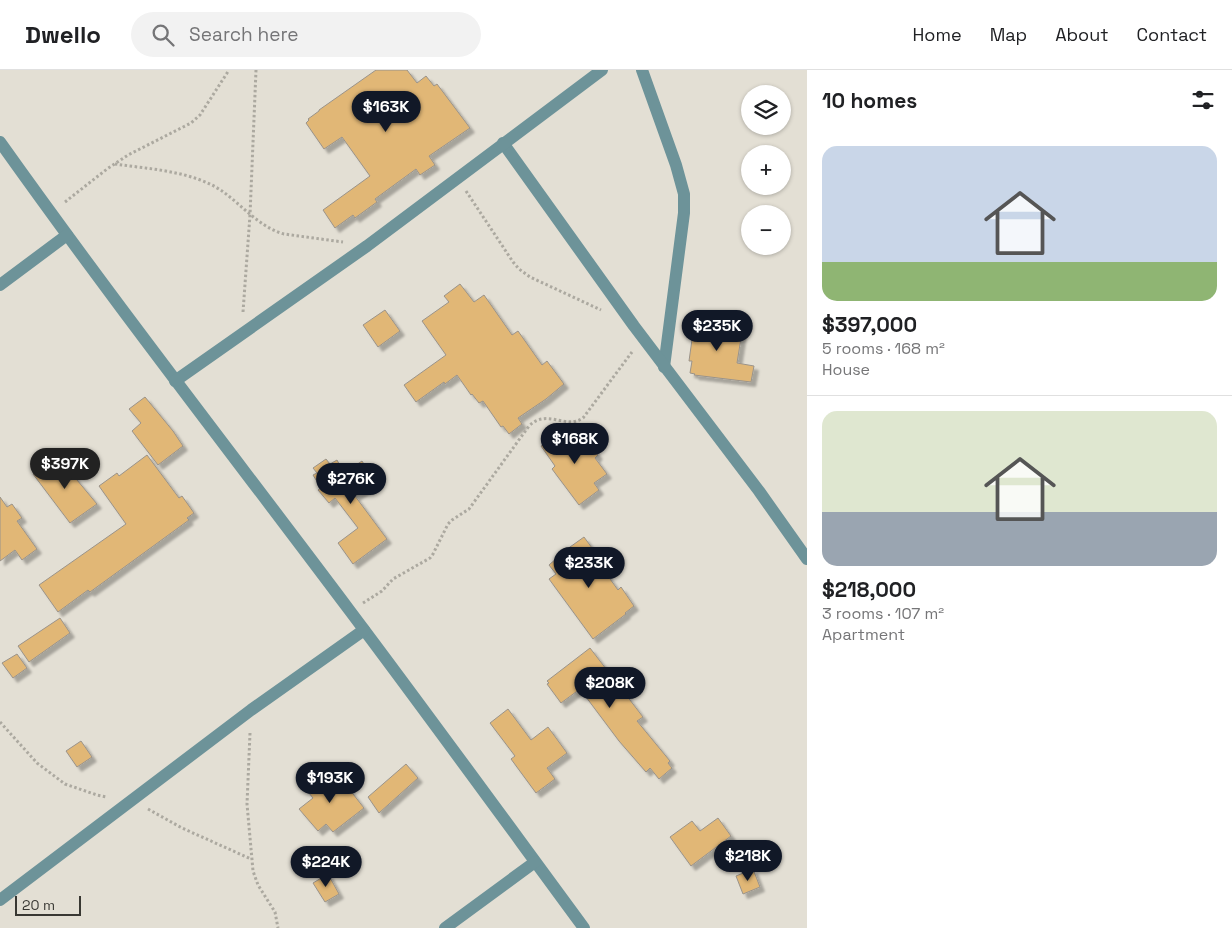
<!DOCTYPE html>
<html lang="en">
<head>
<meta charset="utf-8">
<style>
	:root { --surface:#fff; --page:#f2f2f2; --text:#202124; --muted:#757577; --line:#e0e0e0; --accent:#111827 }
	body { margin:0; font-family:"Space Grotesk",sans-serif; background:var(--page); color:var(--text); height:100vh; display:flex; flex-direction:column; font-size:19px; white-space:nowrap }
	* { box-sizing:border-box; margin:0 }
	p { font-size:16px; color:var(--muted) }
	.icon { flex:none; width:28px; height:28px; fill:none; stroke:currentColor; stroke-width:2; stroke-linecap:round; stroke-linejoin:round }
	.map { position:relative; flex:1; overflow:hidden }
	.details { display:flex; flex-direction:column; background:var(--surface); width:425px }
	.details>* { flex:none }
	.controls { position:absolute; left:741px; top:15px; display:grid; gap:10px }
	.controls a { display:grid; place-items:center; width:50px; height:50px; border-radius:50%; background:var(--surface); box-shadow:0 1px 4px #0004; font-size:25px }
	.scale { position:absolute; left:15px; bottom:12px; width:66px; box-sizing:border-box; padding-left:5px; border:2px solid #393833; border-top:0; font-size:14px; line-height:18px; white-space:nowrap; color:#393833; -webkit-text-stroke:4px #e3dfd4; paint-order:stroke }
	.price { position:absolute; translate:-50% -42px; padding:0 11px; border-radius:18px; background:var(--accent); color:#fff; font-size:16px; line-height:32px; filter:drop-shadow(0 1px 2px #0008) }
	.price::after { content:''; position:absolute; left:50%; top:30px; width:15px; height:11px; margin-left:-8px; background:inherit; clip-path:polygon(0 0,100% 0,50% 100%) }
	.price.on { background:#222; color:#fff }
	ul { padding:0; list-style:none }
	li { display:grid; align-content:center; gap:10px; height:265px; padding:0 15px }
	li+li { border-top:1px solid var(--line) }
	li span { display:grid; place-items:center; height:155px; border-radius:15px; color:#555 }
	li>.icon { margin-inline-start:auto }
	span .icon { width:90px; height:90px; fill:#fffc; stroke-width:1 }
	li b { font-size:21px }
	h2 { display:flex; justify-content:space-between; align-items:center; height:60px; padding:0 15px; font-size:21px }
	header { display:flex; align-items:center; gap:30px; box-sizing:border-box; height:70px; padding:0 25px; background:var(--surface); border-bottom:1px solid var(--line) }
	header strong { font-size:24px }
	nav { display:flex; gap:28px; margin-inline-start:auto; font-size:18px }
	.search { width:350px; height:45px; background:var(--page); display:flex; align-items:center; gap:12px; box-sizing:border-box; padding:0 18px; border-radius:28px; color:var(--muted); font-size:19px }
	main { display:flex; flex:1; min-height:0 }
	.map>svg:first-child { display:block }
	.building { fill:#e1b776; stroke:#9a938a; filter:url(#shadow) }
	.lines { fill:none; stroke-linecap:round; stroke-linejoin:round }
	.path { stroke:#aca9a0; stroke-width:3; stroke-dasharray:2.5 2.5; stroke-linecap:butt }
	.minor { stroke:#6d9399; stroke-width:12 }
</style>
</head>
<body>
<header>
<strong>Dwello</strong>
<div class="search"><svg class="icon" aria-label="search" viewBox="0 0 24 24"><circle cx="10" cy="10" r="6"/><path d="M15 15l6 6"/></svg>Search here</div>
<nav><a>Home</a><a>Map</a><a>About</a><a>Contact</a></nav>
</header>
<main>
<div class="map">
<svg width="807" height="858" viewBox="0 0 807 858">
	<defs>
		<filter id="shadow"><feDropShadow dx="4.5" dy="4.5" stdDeviation="1" flood-color="#0004"/></filter>
	</defs>
	<rect width="100%" height="100%" fill="#e3dfd4"/>
	<!-- building -->
	<g class="building">
		<path d="M376,0H407L417,13L426,6L434,16L437,14L470,58L429,86L435,95L420,105L416,99L375,129L377,132L355,148L353,145L335,158L323,140L370,106L342,67L324,79L306,53L309,50L308,49L319,41V40Z"/>
		<path d="M460,214L474,232L484,225L512,265L518,261L542,295L547,291L564,314L546,329L518,348L522,354L509,364L503,356L501,357L483,331L479,333L472,324L471,325L457,305L445,314L444,312L416,332L404,315L446,285L422,251L449,232L444,226Z"/>
		<path d="M385,240L400,261L378,277L363,255Z"/>
		<path d="M695,248L725,253L724,259L742,262L737,293L754,296L751,312L694,305L695,304L690,303L692,291H689Z"/>
		<path d="M145,327L173,361L183,376L158,395L132,361L141,353L129,339Z"/>
		<path d="M566,358L581,378L588,372L598,385L595,388L607,404L594,413L599,420L579,435L552,399L555,396L541,376Z"/>
		<path d="M147,385L179,428L182,426L194,443L187,448L189,450L130,493L90,522L88,520L58,542L39,515L126,454L99,416L117,403L119,406Z"/>
		<path d="M57,386L97,434L70,453L33,404Z"/>
		<path d="M326,389L330,394L337,390L344,403L362,391L376,413L355,426L387,469L353,494L338,473L358,458L335,428L329,433L318,420L321,418L313,405L317,403L313,398Z"/>
		<path d="M0,427L7,437L12,434L22,448L17,451L37,479L22,490L15,480L0,491Z"/>
		<path d="M584,467L595,482L592,484L618,520L621,517L634,536L625,543L626,544L593,569L549,509L556,504L549,495L557,488L556,487Z"/>
		<path d="M60,548L70,563L29,592L18,576Z"/>
		<path d="M590,578L643,647L637,651L670,691L668,693L672,698L659,709L650,698L646,702L619,671L580,619L561,633L547,614L549,613L547,611Z"/>
		<path d="M17,584L27,598L13,608L2,593Z"/>
		<path d="M508,639L531,670L548,657L567,683L547,698L555,709L536,723L511,689L515,686L490,653Z"/>
		<path d="M81,671L92,687L77,697L66,681Z"/>
		<path d="M406,694L418,708L379,743L368,727Z"/>
		<path d="M320,705L328,715L339,706L364,738L333,762L326,754L318,761L299,739L313,728L304,717Z"/>
		<path d="M718,748L731,766L691,796L670,767L692,751L700,761Z"/>
		<path d="M753,799L760,817L743,824L736,806Z"/>
		<path d="M328,804L339,824L325,832L313,813Z"/>
	</g>
	<g class="lines">
		<!-- path -->
		<g class="path">
			<path d="M115,94C149,99 193,101 222,121C242,135 259,157 284,164L343,172"/>
			<path d="M466,121L513,192L519,199L530,207L601,240"/>
			<path d="M65,132L107,99L128,85L191,53L200,45L229,0"/>
			<path d="M243,242L250,145L256,0"/>
			<path d="M363,533L382,521L393,509L430,488L433,484L448,454L452,450L469,439L529,356C547,338 566,360 583,348L632,282"/>
			<path d="M0,652L37,693L65,714L97,725L107,727"/>
			<path d="M250,663L247,734L253,801L258,815L275,842L278,858"/>
			<path d="M148,739L182,758L251,789"/>
		</g>
		<!-- minor -->
		<g class="minor">
			<path d="M642,0L676,95L684,124V143L664,297"/>
			<path d="M0,72C113,231 233,385 350,541C429,646 506,752 584,858"/>
			<path d="M503,73L634,256L759,421L807,489"/>
			<path d="M0,215L67,165"/>
			<path d="M175,311L367,176L602,0"/>
			<path d="M0,830L251,640L364,560"/>
			<path d="M445,858L535,792"/>
		</g>
	</g>
</svg>
<div class="controls">
<a><svg class="icon" aria-label="layers" viewBox="0 0 24 24"><path d="M12 4l9 5-9 5-9-5zM3 14l9 5 9-5"/></svg></a>
<a>+</a>
<a>−</a>
</div>
<div class="scale">20 m</div>
<b class="price" style="left:386px;top:63px">$163K</b>
<b class="price" style="left:717px;top:282px">$235K</b>
<b class="price" style="left:575px;top:395px">$168K</b>
<b class="price on" style="left:65px;top:420px">$397K</b>
<b class="price" style="left:351px;top:435px">$276K</b>
<b class="price" style="left:589px;top:519px">$233K</b>
<b class="price" style="left:610px;top:639px">$208K</b>
<b class="price" style="left:330px;top:734px">$193K</b>
<b class="price" style="left:748px;top:812px">$218K</b>
<b class="price" style="left:326px;top:818px">$224K</b>
</div>
<section class="details">
<h2>10 homes<svg class="icon" aria-label="filters" viewBox="0 0 24 24"><path d="M4 7h16M4 17h16"/><circle cx="9" cy="7" r="2"/><circle cx="15" cy="17" r="2"/></svg></h2>
<ul>
<li><span style="background:linear-gradient(#c9d6e8 75%,#8fb573 0)"><svg class="icon" aria-label="home" viewBox="0 0 24 24"><path d="M3 11l9-7 9 7M6 9v11h12V9"/></svg></span><div><b>$397,000</b><p>5 rooms · 168 m²</p><p>House</p></div></li>
<li><span style="background:linear-gradient(#dfe7d0 65%,#9aa5b1 0)"><svg class="icon" aria-label="home" viewBox="0 0 24 24"><path d="M3 11l9-7 9 7M6 9v11h12V9"/></svg></span><div><b>$218,000</b><p>3 rooms · 107 m²</p><p>Apartment</p></div></li>
</ul>
</section>
</main>
</body>
</html>
